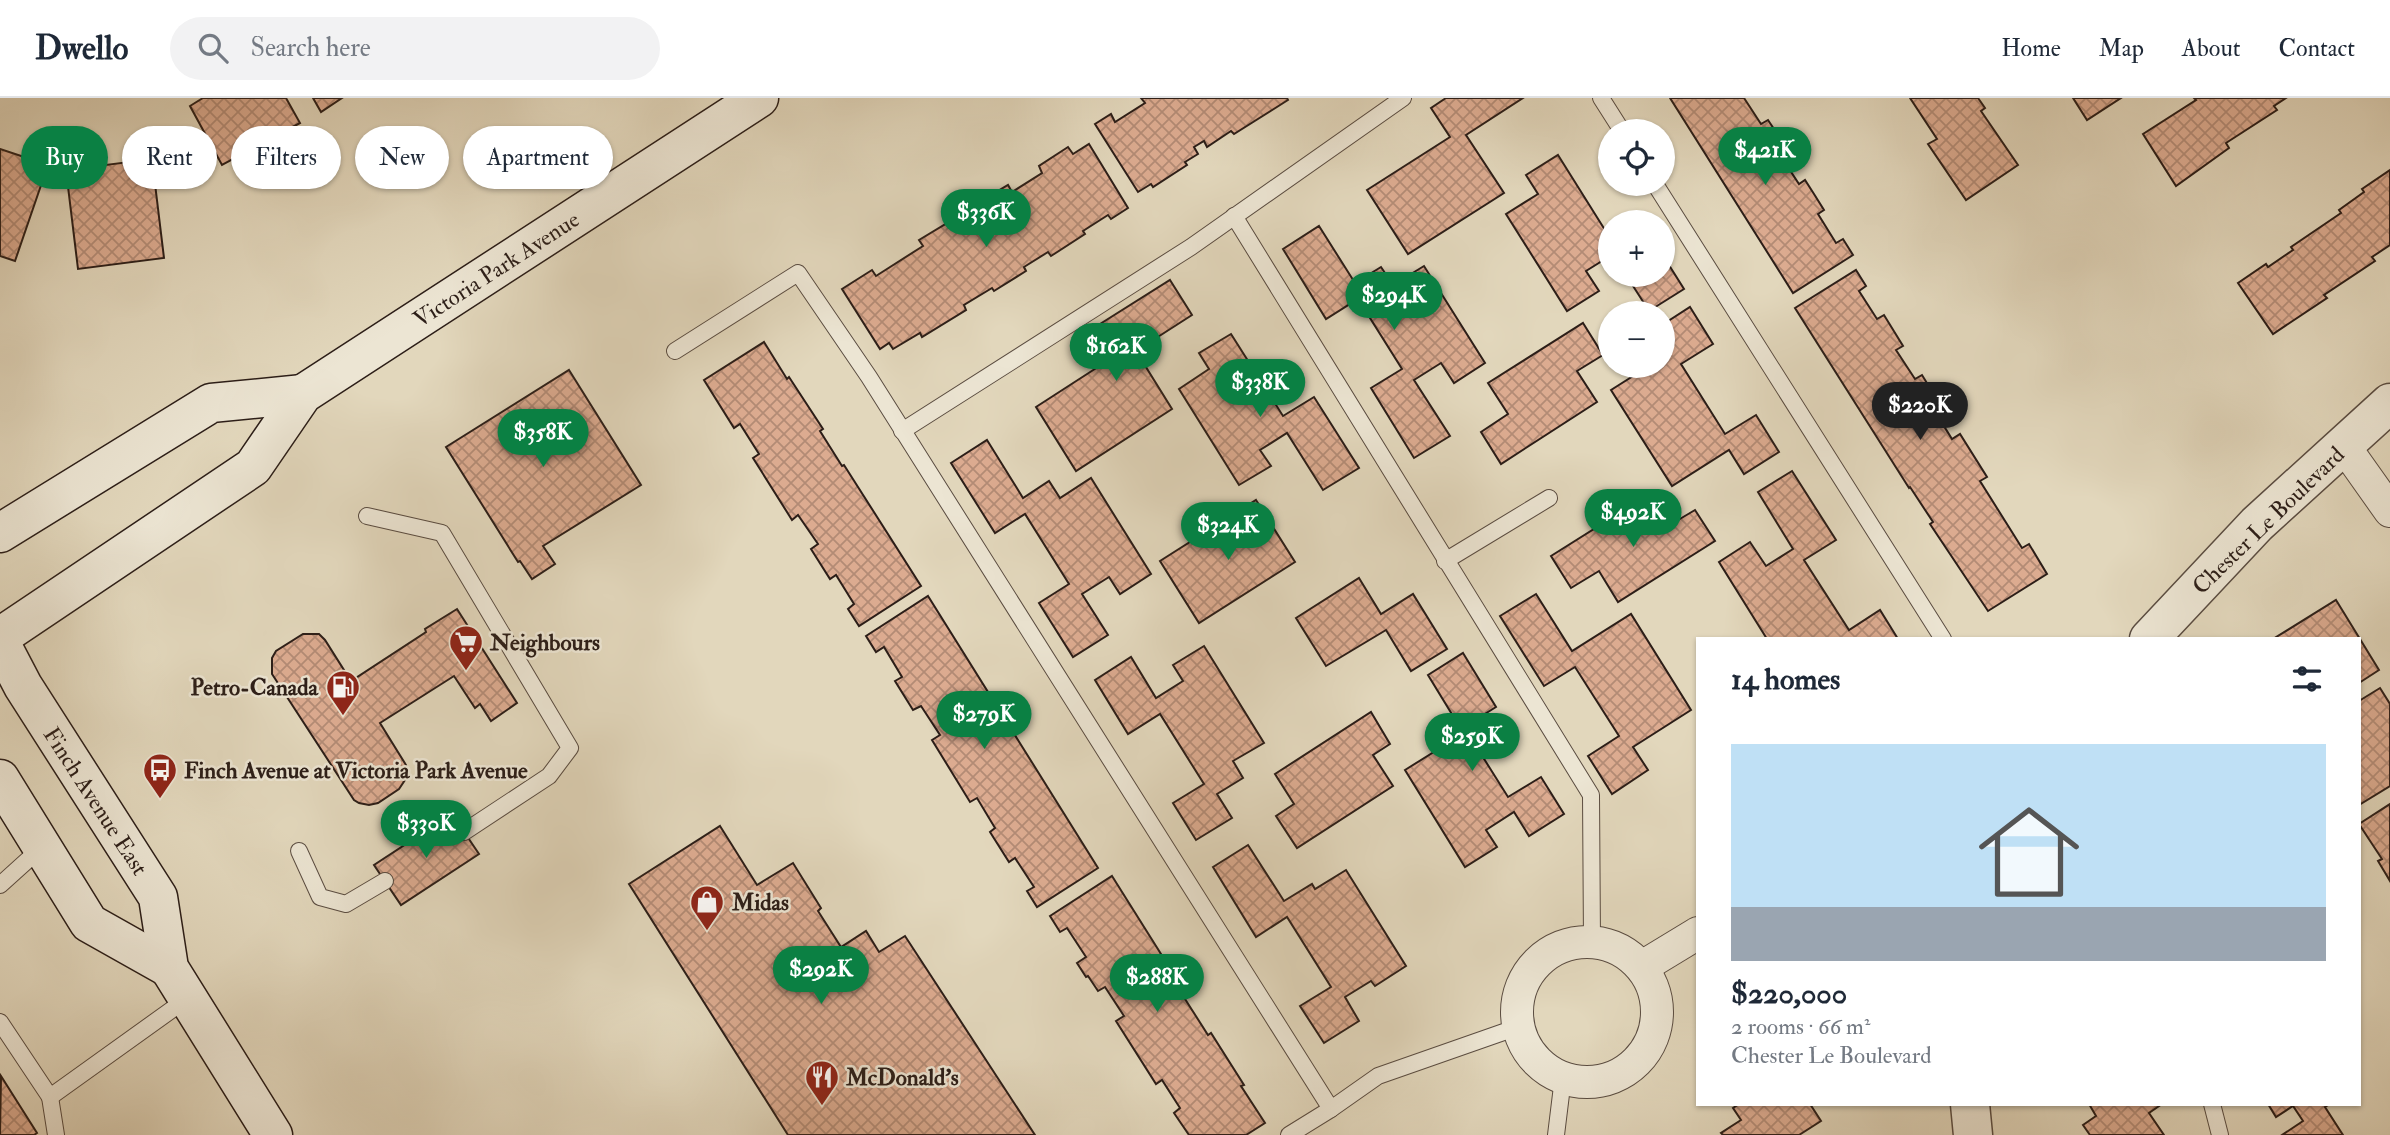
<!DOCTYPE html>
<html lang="en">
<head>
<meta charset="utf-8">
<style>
	:root { --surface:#fff; --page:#f2f2f3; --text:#1f2937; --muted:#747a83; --line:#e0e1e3; --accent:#0b8043 }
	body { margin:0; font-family:"IM FELL Double Pica",serif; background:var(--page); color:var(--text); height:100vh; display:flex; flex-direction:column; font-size:26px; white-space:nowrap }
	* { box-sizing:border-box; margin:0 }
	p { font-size:23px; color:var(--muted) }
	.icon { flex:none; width:38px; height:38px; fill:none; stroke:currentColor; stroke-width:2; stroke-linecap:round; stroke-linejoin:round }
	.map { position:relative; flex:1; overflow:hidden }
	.side { position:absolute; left:1696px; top:539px; width:665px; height:469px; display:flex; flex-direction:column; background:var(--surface); border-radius:0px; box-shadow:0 2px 5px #0004 }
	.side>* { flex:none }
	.top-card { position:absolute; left:21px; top:28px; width:665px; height:63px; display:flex; gap:14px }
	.tools { position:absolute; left:1598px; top:21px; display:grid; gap:14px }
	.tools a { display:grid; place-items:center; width:77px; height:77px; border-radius:50%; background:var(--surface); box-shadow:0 2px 5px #0004; font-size:35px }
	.price { position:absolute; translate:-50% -60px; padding:0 16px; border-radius:24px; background:var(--accent); color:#fff; font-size:23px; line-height:46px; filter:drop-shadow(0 2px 4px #0008) }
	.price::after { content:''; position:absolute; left:50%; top:42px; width:21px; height:16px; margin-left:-10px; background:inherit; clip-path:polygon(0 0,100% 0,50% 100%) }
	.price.current { background:#222; color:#fff }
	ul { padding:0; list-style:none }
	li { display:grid; align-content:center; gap:14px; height:371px; padding:0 35px }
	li+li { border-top:2px solid var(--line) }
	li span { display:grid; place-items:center; height:217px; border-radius:0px; color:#555 }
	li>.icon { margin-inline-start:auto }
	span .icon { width:126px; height:126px; fill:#fffc; stroke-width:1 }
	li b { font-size:30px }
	h2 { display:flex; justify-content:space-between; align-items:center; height:84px; padding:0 35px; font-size:30px }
	.chip { padding:0 24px; border-radius:32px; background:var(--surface); box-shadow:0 2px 5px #0004; font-size:24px; line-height:63px }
	.chip.current { background:var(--accent); color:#fff }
	header { display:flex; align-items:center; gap:42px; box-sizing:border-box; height:98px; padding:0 35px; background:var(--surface); border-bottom:2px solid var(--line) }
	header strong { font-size:33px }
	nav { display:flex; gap:38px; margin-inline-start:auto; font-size:24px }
	.search { width:490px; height:63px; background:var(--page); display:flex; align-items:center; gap:18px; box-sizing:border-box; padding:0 24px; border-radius:38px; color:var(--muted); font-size:26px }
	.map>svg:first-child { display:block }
	.building { fill:url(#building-cross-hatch); stroke:#2c1e18; stroke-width:2 }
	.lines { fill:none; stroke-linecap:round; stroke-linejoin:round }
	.service-casing { stroke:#5a4c41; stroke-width:18 }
	.minor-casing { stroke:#5a4c41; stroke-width:34 }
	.tertiary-casing { stroke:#5a4c41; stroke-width:41 }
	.secondary-casing { stroke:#2c1e18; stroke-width:41 }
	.service { stroke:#ece5d3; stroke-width:16 }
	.minor { stroke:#ece5d3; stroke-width:32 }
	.tertiary { stroke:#ece5d3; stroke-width:38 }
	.secondary { stroke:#ece5d3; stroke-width:38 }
	.labels { text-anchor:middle; stroke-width:5; stroke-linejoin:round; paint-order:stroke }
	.street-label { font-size:23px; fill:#2c1e18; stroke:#ece5d3 }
	.poi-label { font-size:23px; font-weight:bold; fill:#2c1e18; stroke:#ece5d3; text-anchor:start }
</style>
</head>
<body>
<header>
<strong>Dwello</strong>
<div class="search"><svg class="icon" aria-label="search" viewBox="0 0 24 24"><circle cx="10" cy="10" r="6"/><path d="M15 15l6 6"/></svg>Search here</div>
<nav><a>Home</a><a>Map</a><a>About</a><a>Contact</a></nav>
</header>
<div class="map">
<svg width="2390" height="1037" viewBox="0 0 2390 1037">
	<defs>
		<pattern id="building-cross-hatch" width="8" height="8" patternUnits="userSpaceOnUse" patternTransform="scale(1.75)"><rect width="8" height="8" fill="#dcab90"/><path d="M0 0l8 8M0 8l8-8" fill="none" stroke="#b38b75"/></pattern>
	</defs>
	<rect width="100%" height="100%" fill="#e2d7bc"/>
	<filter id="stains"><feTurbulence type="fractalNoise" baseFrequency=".00286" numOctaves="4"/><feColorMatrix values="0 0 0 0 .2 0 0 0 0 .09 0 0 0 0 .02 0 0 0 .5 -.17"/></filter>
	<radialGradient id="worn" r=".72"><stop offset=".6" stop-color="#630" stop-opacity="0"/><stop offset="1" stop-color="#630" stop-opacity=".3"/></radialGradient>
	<!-- building -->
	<g class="building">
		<path d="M203,0H286L300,25L222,67L190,8Z"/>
		<path d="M313,0H342L321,14Z"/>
		<path d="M1141,0H1287L1288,2L1234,36L1231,33L1207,49L1204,43L1194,49L1198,56L1185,64L1187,67L1153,89L1151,86L1138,94L1095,26L1111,16L1115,24L1145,5Z"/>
		<path d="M1446,0H1523L1466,37L1504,95L1408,156L1367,92L1450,39L1431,10Z"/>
		<path d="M1670,0H1744L1761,26L1768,22L1788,52L1780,57L1799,86L1805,82L1814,96L1824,112L1818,116L1836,145L1843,141L1853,157L1793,195Z"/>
		<path d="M1910,0H1978L1985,10L1981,13L2018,67L1966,102L1928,46L1937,41Z"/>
		<path d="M2073,0H2121L2087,22Z"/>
		<path d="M2194,0H2286L2274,8L2277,12L2226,45L2229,50L2176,88L2143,36L2196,2Z"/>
		<path d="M1089,46L1128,110L1111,121L1108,117L1083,133L1085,136L1051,158L1048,154L1024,169L1026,173L994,193L992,190L964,207L966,212L922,239L920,235L893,251L889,245L880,251L842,191L872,172L876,178L923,148L919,142L949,124L953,131L983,112L978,105L1008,87L1012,94L1042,75L1039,68L1068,49L1073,56Z"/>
		<path d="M0,51L48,67L15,163L0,158Z"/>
		<path d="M1558,57L1610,140V158L1586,173L1599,193L1567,213L1506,116L1538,96L1526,77Z"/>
		<path d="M152,61L164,160L78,171L66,72Z"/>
		<path d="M2390,72V147L2372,159L2375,163L2324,197L2327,200L2273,236L2238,185L2266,166L2268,169L2293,152L2291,149L2341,115L2339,112L2364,94L2362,91Z"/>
		<path d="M1319,128L1355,185L1381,169L1393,187L1424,168L1485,265L1454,285L1441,265L1414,282L1450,338L1414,360L1371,290L1402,271L1358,201L1326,221L1283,151Z"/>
		<path d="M1662,156L1684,191L1649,213L1626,177H1662Z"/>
		<path d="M1856,172L1866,188L1859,193L1877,221L1884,217L1903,248L1896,252L1915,281L1922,277L1941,308L1934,312L1952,341L1960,336L1987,379L1980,383L2022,450L2029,446L2047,476L1988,513L1930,426L1933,424L1910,389L1909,390L1795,210Z"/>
		<path d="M1170,182L1192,217L1136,253L1172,311L1076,373L1036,309L1118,256L1100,226Z"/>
		<path d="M1690,209L1713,246L1681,266L1725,336L1756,317L1779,354L1744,376L1729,352L1672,388L1611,292L1649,268H1662V259L1669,255L1662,245V227Z"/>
		<path d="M1583,225L1603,257L1577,273L1597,304L1501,366L1481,334L1508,316L1488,285Z"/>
		<path d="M1231,236L1283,318L1314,299L1359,370L1323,392L1287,335L1260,352L1271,368L1239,387L1179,291L1209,271L1199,255Z"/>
		<path d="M764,244L787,281L789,279L823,331L820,333L842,368L844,367L921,488L859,528L848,511L854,506L836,477L830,481L811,451L818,446L798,417L792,422L753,360L759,356L740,326L734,330L704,282Z"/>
		<path d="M569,272L641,387L543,448L555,466L532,481L520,463L518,464L446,349Z"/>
		<path d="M987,342L1023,400L1049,383L1060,400L1091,380L1151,476L1120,496L1109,479L1082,496L1108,537L1073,559L1039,505L1069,486L1025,416L995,435L951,365Z"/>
		<path d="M1792,373L1836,442L1804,462L1849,532L1880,512L1898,541H1767L1719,464L1750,444L1766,468L1793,451L1758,394Z"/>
		<path d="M1648,397L1668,428L1695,412L1715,443L1618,504L1599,473L1571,490L1551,458Z"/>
		<path d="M1256,402L1295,464L1199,525L1160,463Z"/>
		<path d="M1359,480L1381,516L1413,496L1447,551L1411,573L1386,532L1326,568L1296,520Z"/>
		<path d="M1536,496L1572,553L1631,516L1691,612L1633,649L1648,672L1612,696L1588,658L1619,638L1575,569L1544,588L1500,518Z"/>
		<path d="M928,498L1098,770L1037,809L1027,793L1034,789L1015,760L1009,764L990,734L995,730L977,700L970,704L932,642L940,637L921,608L913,612L895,583L902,579L884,549L876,554L866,538Z"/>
		<path d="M2336,502L2379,572L2359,585V541H2273Z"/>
		<path d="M457,511L517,605L491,623L480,606L475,610L454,578L380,625L406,667L407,679L399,691L378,705L369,707L359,705L354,702L272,576V560L276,553L303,536H319L325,542L351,583L426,534L425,531Z"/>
		<path d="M1204,548L1264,645L1233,663L1243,680L1217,696L1232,720L1196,742L1173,705L1204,686L1160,616L1128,636L1095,582L1131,559L1156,600L1183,583L1173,567Z"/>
		<path d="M1463,555L1496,609L1464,629L1508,699L1541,679L1564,716L1529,738L1514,714L1486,732L1497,749L1465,769L1405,672L1437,652L1427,635L1453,618L1428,577Z"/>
		<path d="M2380,590L2390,606V688L2359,707V603Z"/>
		<path d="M1371,614L1390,646L1373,657L1393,688L1297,750L1276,718L1294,706L1275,676Z"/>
		<path d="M2390,706V783L2378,763L2382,761L2359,726Z"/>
		<path d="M452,716L479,756L401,807L374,767Z"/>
		<path d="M720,728L757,787L793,765L821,810L818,813L841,849L866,833L879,854L905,838L1035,1037H788L629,786Z"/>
		<path d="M1248,747L1284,803L1312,786L1315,791L1346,772L1406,868L1375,888L1371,883L1345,899L1359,923L1324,945L1300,908L1331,889L1287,819L1256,839L1213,769Z"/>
		<path d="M1112,778L1188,899L1185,901L1208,937L1211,935L1244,987L1241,988L1265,1025L1246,1037H1189L1174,1015L1180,1010L1162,982L1156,986L1116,923L1124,918L1105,889L1098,893L1088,878L1086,879L1077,865L1086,859L1067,830L1060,834L1050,818Z"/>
		<path d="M1,978L37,1035L34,1037H0Z"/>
		<path d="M1739,1006H1810L1821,1023L1799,1037H1723L1721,1035L1741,1022L1733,1010Z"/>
		<path d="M2089,1006H2162L2149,1015L2164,1037H2090L2083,1027L2096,1018Z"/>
		<path d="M2268,1006H2330L2325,1009L2343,1037H2282L2303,1023L2293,1008L2276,1019Z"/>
	</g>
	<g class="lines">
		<!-- service casing -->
		<g class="service-casing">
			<g id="service">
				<path d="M1601,0L1622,33"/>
				<path d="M1655,86L1943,541"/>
				<path d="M1234,118L1591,697L1592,843"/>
				<path d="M675,253L798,175L869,279L1331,1011L1378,978L1518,929"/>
				<path d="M902,333L1191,149L1403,0"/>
				<path d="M367,418L442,435L570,650L549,678L464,734"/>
				<path d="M1445,463L1549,400"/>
				<path d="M299,753L320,799L346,806L385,783"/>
				<path d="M0,787L41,750"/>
				<path d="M0,924L50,999L188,900"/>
				<path d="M50,999L56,1037"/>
				<path d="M2212,1006L2220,1037"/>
				<path d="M1289,1037L1331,1011"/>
				<path d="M1556,1037L1563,980"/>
			</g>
		</g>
		<!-- minor casing -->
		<g class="minor-casing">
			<g id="minor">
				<path d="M2344,348L2390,413"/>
				<circle cx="1587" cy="914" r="70"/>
				<path d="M1642,869L1698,835"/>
			</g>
		</g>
		<!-- tertiary casing -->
		<g class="tertiary-casing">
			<g id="tertiary">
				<path d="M2149,541L2257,426L2390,305"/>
				<path d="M1970,1006L1973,1037"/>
			</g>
		</g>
		<!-- secondary casing -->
		<g class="secondary-casing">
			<g id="secondary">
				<path d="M0,435L211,305L303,296"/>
				<path d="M0,539L253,369L303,296L759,0"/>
				<path d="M0,544L23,588L158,799L169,870L273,1037"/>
				<path d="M0,681L89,825L169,870"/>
			</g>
		</g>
		<!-- service -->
		<use href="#service" class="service"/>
		<!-- minor -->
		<use href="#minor" class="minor"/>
		<!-- tertiary -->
		<use href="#tertiary" class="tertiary"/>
		<!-- secondary -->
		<use href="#secondary" class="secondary"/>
	</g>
	<!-- icons -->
	<defs>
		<g id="supermarket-pin" transform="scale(1.75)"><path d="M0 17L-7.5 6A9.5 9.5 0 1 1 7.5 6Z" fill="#8f2418" stroke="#ece5d3"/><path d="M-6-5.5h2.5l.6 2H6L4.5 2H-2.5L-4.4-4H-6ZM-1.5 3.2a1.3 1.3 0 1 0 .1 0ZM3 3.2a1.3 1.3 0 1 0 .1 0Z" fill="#fff"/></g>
		<g id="fuel-pin" transform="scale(1.75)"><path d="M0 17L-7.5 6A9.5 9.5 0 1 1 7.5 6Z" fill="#8f2418" stroke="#ece5d3"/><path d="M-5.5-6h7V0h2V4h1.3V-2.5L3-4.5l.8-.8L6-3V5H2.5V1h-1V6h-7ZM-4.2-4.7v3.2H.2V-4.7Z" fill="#fff"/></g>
		<g id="bus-pin" transform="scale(1.75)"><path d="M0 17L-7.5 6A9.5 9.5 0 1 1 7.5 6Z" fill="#8f2418" stroke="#ece5d3"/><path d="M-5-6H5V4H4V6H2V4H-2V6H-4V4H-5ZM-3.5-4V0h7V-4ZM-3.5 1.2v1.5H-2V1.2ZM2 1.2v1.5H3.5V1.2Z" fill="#fff"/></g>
		<g id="shop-pin" transform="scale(1.75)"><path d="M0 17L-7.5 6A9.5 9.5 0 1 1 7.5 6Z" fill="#8f2418" stroke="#ece5d3"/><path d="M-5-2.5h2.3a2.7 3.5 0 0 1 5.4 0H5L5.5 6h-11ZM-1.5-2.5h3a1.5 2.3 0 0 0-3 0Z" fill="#fff"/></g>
		<g id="restaurant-pin" transform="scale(1.75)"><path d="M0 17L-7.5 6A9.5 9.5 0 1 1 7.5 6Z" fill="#8f2418" stroke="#ece5d3"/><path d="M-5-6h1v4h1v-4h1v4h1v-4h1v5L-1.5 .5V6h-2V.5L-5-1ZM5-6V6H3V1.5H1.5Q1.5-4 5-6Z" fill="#fff"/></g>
	</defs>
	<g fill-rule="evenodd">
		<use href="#supermarket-pin" x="466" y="544"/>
		<use href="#fuel-pin" x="343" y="589"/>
		<use href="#bus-pin" x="160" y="672"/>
		<use href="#shop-pin" x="707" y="804"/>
		<use href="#restaurant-pin" x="822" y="979"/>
	</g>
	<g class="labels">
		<!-- street labels -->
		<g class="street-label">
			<text transform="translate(496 171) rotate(-33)" y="8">Victoria Park Avenue</text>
			<text transform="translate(2268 422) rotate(-44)" y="8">Chester Le Boulevard</text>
			<text transform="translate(96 703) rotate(57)" y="8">Finch Avenue East</text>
		</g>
		<!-- poi labels -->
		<g class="poi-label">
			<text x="490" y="552">Neighbours</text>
			<text x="318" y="597" text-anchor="end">Petro-Canada</text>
			<text x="184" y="680">Finch Avenue at Victoria Park Avenue</text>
			<text x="732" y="812">Midas</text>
			<text x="846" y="987">McDonald's</text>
		</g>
	</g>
	<rect width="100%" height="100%" filter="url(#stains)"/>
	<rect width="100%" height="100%" fill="url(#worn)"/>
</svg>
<div class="tools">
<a><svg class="icon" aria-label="locate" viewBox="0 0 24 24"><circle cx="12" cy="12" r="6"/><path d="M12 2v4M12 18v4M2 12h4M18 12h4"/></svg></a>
<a>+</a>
<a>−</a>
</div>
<b class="price" style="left:1765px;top:89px">$421K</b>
<b class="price" style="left:986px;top:151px">$336K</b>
<b class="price" style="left:1394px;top:234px">$294K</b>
<b class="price" style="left:1116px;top:285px">$162K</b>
<b class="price" style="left:1260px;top:321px">$338K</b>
<b class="price current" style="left:1920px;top:344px">$220K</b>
<b class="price" style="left:543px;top:371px">$358K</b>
<b class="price" style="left:1633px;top:451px">$492K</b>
<b class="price" style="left:1228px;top:464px">$324K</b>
<b class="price" style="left:984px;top:653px">$279K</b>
<b class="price" style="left:1472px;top:675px">$259K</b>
<b class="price" style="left:426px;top:762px">$330K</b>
<b class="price" style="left:821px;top:908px">$292K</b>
<b class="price" style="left:1157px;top:916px">$288K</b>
<div class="top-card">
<a class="chip current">Buy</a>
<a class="chip">Rent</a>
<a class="chip">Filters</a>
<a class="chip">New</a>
<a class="chip">Apartment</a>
</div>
<section class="side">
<h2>14 homes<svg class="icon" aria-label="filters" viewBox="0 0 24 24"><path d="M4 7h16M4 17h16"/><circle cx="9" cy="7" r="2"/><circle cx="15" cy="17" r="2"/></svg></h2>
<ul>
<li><span style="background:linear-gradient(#bfe0f5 75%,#9aa5b1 0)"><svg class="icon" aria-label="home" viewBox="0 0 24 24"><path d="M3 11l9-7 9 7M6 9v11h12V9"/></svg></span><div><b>$220,000</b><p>2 rooms · 66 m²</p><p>Chester Le Boulevard</p></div></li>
</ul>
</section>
</div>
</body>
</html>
